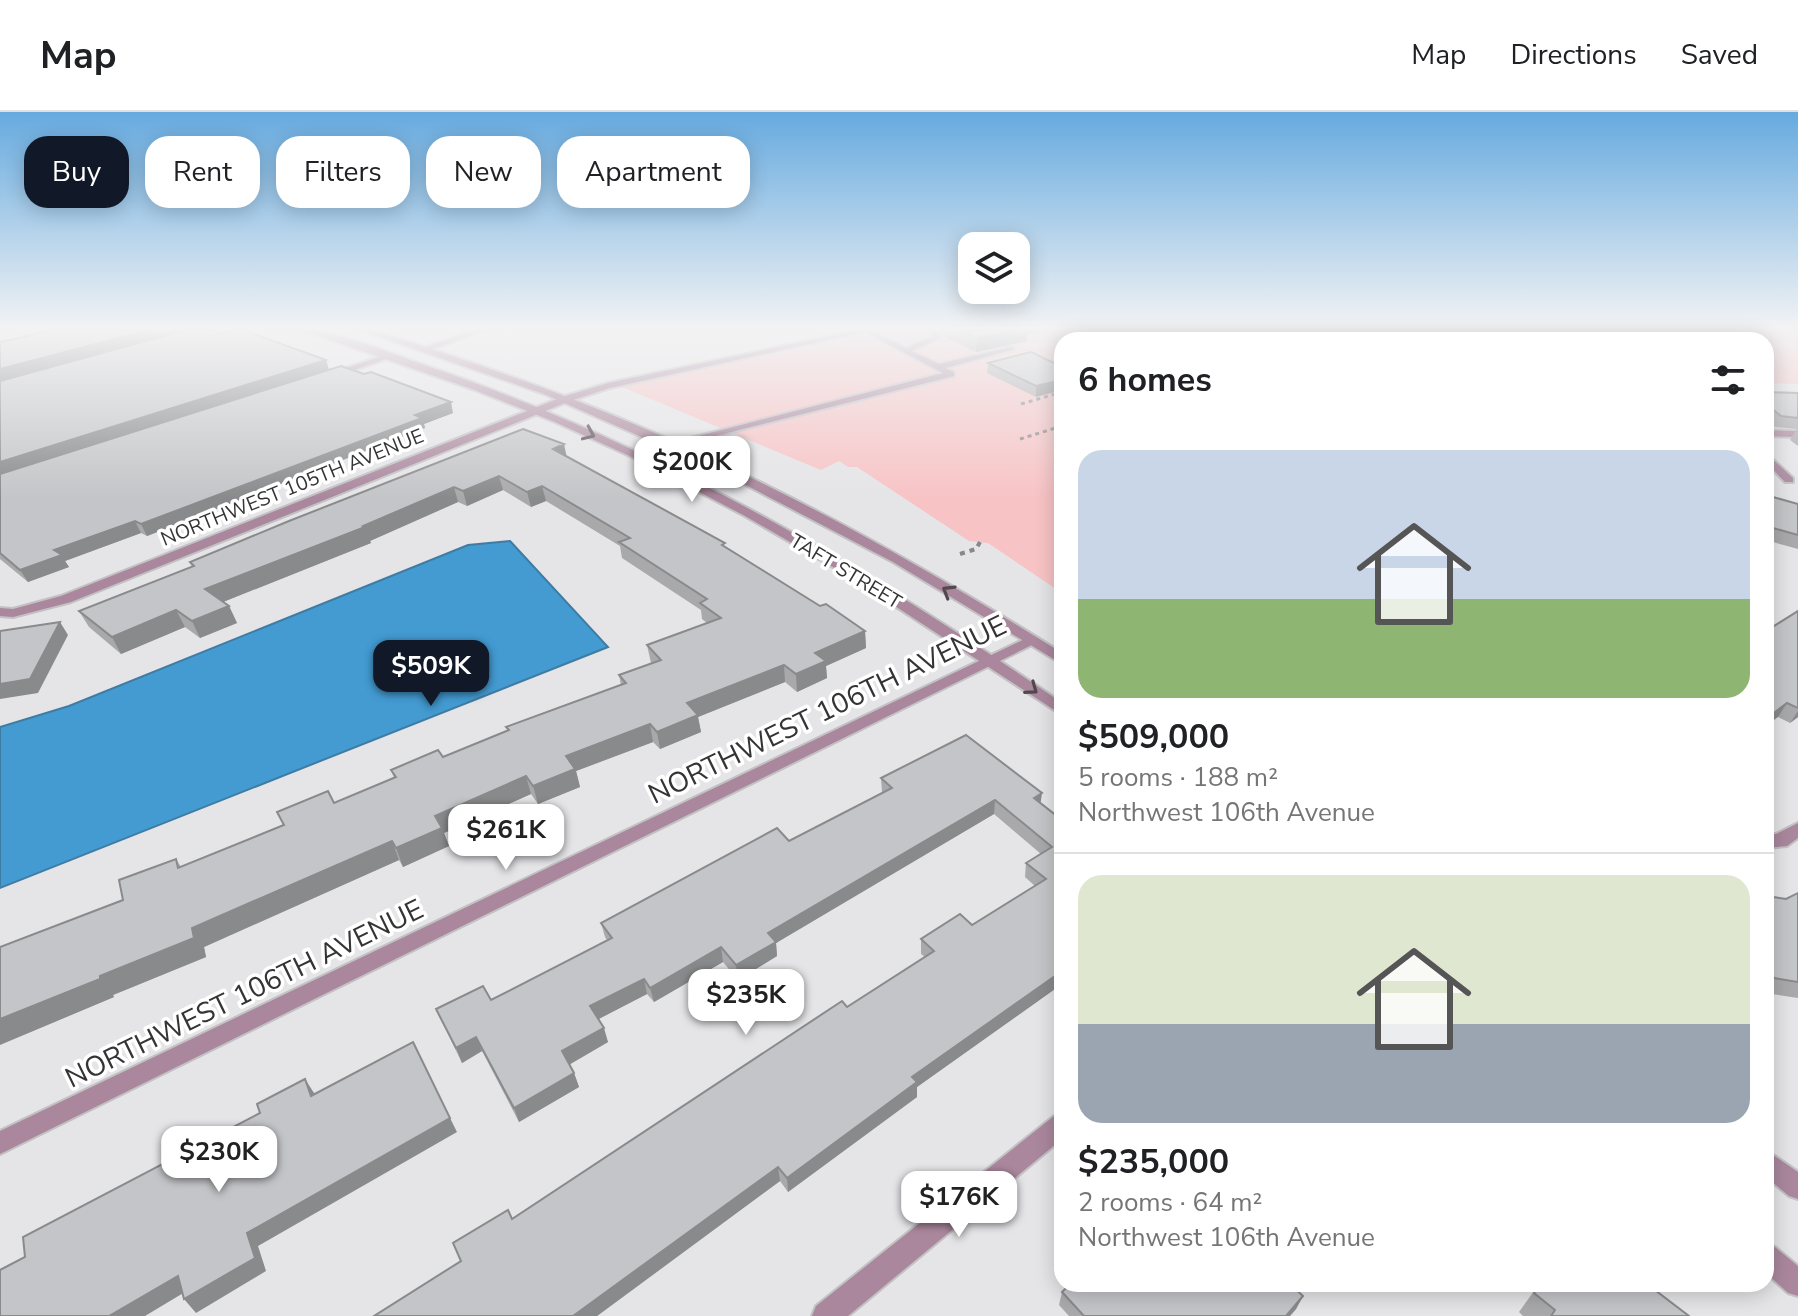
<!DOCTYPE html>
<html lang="en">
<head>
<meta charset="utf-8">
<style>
	:root { --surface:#fff; --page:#f2f2f2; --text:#202124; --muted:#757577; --line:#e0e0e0; --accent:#111827 }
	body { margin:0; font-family:"Nunito Sans",sans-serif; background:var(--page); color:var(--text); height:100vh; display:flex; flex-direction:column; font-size:30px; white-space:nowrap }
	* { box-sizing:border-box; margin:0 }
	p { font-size:26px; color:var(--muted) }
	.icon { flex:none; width:44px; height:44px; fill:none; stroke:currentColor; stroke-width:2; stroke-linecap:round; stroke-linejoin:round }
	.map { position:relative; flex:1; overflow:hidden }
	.drawer { position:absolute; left:1054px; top:220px; width:720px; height:960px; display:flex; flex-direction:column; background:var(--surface); border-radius:24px; box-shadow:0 4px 20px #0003 }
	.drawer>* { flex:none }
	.hud { position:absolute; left:24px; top:24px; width:760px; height:72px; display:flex; gap:16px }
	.buttons { position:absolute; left:958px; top:120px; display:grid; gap:16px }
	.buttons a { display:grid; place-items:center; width:72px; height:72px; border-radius:16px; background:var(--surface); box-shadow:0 4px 20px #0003; font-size:40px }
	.price { position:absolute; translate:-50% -68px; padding:0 18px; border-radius:16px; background:#fff; color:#222; font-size:26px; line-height:52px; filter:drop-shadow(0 2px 4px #0008) }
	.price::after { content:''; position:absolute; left:50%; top:48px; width:24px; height:18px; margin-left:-12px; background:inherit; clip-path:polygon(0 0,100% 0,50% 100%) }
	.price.current { background:var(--accent); color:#fff }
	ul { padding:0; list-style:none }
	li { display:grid; align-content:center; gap:16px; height:424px; padding:0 24px }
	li+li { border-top:2px solid var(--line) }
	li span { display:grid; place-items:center; height:248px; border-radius:24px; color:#555 }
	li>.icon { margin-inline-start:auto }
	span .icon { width:144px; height:144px; fill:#fffc; stroke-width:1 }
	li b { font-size:34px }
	h2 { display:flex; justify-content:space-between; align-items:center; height:96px; padding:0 24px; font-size:34px }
	.chip { padding:0 28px; border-radius:24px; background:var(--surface); box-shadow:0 4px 20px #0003; font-size:28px; line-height:72px }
	.chip.current { background:var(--accent); color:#fff }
	header { display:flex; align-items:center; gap:48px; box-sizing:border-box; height:112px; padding:0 40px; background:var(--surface); border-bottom:2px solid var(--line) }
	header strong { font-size:38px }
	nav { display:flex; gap:44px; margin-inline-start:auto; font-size:28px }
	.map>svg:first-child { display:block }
	.green { fill:#f8c3c5 }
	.water { fill:#439bd2; stroke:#3f7ca3; stroke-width:2 }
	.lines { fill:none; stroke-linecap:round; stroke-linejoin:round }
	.service-casing { stroke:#c2c1c3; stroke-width:4 }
	.minor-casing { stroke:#c2c1c3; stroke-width:4 }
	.tertiary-casing { stroke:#c2c1c3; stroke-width:4 }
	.path-far1 { stroke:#888789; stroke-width:3; stroke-dasharray:4 4; stroke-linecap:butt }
	.path { stroke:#888789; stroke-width:4; stroke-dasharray:5 5; stroke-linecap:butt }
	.service { fill:#aa879d; fill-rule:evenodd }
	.minor { fill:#aa879d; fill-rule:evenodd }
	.tertiary { fill:#aa879d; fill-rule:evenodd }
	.wall { fill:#a9a9ac }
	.shaded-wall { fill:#898a8c }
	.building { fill:#c4c5c8; stroke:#898a8c; stroke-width:2 }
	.oneway { stroke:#52494f }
	.labels { text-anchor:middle; stroke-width:7; stroke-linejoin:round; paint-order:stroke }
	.far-street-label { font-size:20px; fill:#353435; stroke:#fff }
	.near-street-label { font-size:28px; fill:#353435; stroke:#fff }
</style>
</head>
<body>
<header>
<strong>Map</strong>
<nav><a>Map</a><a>Directions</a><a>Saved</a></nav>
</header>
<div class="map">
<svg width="1798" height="1204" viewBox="0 0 1798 1204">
	<rect width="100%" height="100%" fill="#e5e4e7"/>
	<!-- green -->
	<path class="green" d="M837,218H1798V272L1766,271V228H1062V481L988,431L969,429L857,355H848L839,349L821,358L622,275L850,226Z"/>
	<!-- water -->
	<path class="water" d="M510,429L608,535L0,776V615L69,594L468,433Z"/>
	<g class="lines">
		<!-- service casing -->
		<g class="service-casing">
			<g id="service">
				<path d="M475,218H486L430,238L423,236Z"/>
				<path d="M861,218H871L906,236L933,224L927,218H935L942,224L941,226L912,239L939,252L1011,235L1015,237L945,256L954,260V264L672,335L667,332L943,261Z"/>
			</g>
		</g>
		<!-- minor casing -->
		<g class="minor-casing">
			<g id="minor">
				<path d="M858,218L869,219L610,276L570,289L71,490L13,505L0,504V496L13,497L61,484L562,285L608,271Z"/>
				<path d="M387,242L395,244L334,265L326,263Z"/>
				<path d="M1766,318L1798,319V325L1766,324Z"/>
				<path d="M668,330L677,332L643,346L633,344Z"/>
				<path d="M1766,341L1793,366V370H1785L1766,350Z"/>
				<path d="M1031,524L1038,528L1036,531L0,1042V1019Z"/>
				<path d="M1798,711V726L1787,734L1766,736V722H1776Z"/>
				<path d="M1062,1001V1027L848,1204H812L816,1194L1054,1004Z"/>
			</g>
		</g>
		<!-- tertiary casing -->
		<g class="tertiary-casing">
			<g id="tertiary">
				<path d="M302,218C337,218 394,243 430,255C657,333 865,455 1062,591V603L852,466L745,404L636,347L555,310L472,277Z"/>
				<path d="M360,218H373C463,247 553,277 641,315C788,378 927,456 1062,541V552L893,450L721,360L544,282Z"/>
				<path d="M1766,1038L1798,1060V1087L1789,1084L1766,1065Z"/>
				<path d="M1766,1131L1775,1135L1798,1154V1184L1788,1181L1766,1161Z"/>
			</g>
		</g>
		<!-- path-far1 -->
		<g class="path-far1">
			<path d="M1021,292L1062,280"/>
			<path d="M1020,327L1062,314"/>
		</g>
		<!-- path -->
		<path class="path" d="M960,442L976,437L980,430"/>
		<!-- service -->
		<use href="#service" class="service"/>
		<!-- minor -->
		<use href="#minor" class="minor"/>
		<!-- tertiary -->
		<use href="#tertiary" class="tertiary"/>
	</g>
	<!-- wall -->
	<g class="wall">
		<path d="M939,218H1041V219L1027,223V229L976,240L945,225Z"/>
		<path d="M222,222L326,248L329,258L453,301L424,312L425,316L147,424L141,421L65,449L69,455L28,470L0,447V269Z"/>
		<path d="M988,251L1062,255L1036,285L987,261Z"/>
		<path d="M1766,280L1798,281V334L1790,328L1797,317L1775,315L1766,308Z"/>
		<path d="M567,344L726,435L820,494L865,519L866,536L826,554L827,566L797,580L785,570L698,605L701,620L660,637L653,630L576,659L580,675L538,692L531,682L444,721L449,734L403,755L399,748L204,835L206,845L113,883L114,885L18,925L2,834L123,788L176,747L181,755L394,666L391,658L443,645L508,618L506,615L621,573L619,563L651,551L647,533L707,511L702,507L701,498L622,446L620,434L546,389L531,395L503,378L467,394L458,390L370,429L371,431L223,490L229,494L237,511L200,526L185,515L121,542L89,515L79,499L192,455L190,450Z"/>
		<path d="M1766,379L1773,385L1798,392V437L1766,428Z"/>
		<path d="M1798,499V605L1790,611L1778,605Z"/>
		<path d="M881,666L1041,691L1062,708V872L917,975V985L788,1080L780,1069L597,1204H374L461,1149L512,1107L925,845L921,842V827L972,813L1035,774L1025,765L1026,751L1041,742L994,702L776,831L777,844L738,868L723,850L654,890L647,882L598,907L608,930L570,952L574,961L579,975L519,1010L482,939L462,951L436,897L491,888L607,828L605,825L601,811L789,729L882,681Z"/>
		<path d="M1798,781V886L1766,881V784L1786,787Z"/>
		<path d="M1539,1172H1647L1689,1204H1523L1519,1200Z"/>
		<path d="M1062,1180L1303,1184L1296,1197L1290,1204H1069L1059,1193Z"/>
	</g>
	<!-- shaded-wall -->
	<g class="shaded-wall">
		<path d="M149,218H188L0,269V257Z"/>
		<path d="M1015,218H1041V219L1027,223V229L976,240L977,226Z"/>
		<path d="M326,248L329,258L0,364V350Z"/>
		<path d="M1062,268V278L1036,285V274Z"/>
		<path d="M451,290L453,301L424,312L425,316L147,424L141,412L415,303Z"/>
		<path d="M564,332L567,346L553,337Z"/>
		<path d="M499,364L503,378L467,394L463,379Z"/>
		<path d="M542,374L546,389L531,395L527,380Z"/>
		<path d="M454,375L458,390L370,429L371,431L213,494L205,477L363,414Z"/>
		<path d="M135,409L141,421L65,449L69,455L28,470L20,458L54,438Z"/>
		<path d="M229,494L237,511L200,526L192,509Z"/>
		<path d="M176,498L185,515L121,542L112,525Z"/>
		<path d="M60,510L68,523L38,581L0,587V572Z"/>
		<path d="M865,519L866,536L826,554L827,566L797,580L796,562L815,541Z"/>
		<path d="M784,553L785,570L698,605L701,620L660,637L657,620L687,591Z"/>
		<path d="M1787,591L1778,605L1766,614V607Z"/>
		<path d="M1798,599V605L1790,611Z"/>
		<path d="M650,612L653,630L576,659L580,675L538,692L533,674L566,644Z"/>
		<path d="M526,664L531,682L444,721L449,734L403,755L396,736L435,704Z"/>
		<path d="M1042,681L1040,695L1034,686Z"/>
		<path d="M995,688L994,702L776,831L777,844L738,868L736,853L768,821Z"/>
		<path d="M392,729L399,748L204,835L206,845L113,883L114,885L0,933V907L192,816Z"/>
		<path d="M721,835L723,850L654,890L650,876Z"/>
		<path d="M1062,859V872L917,975V985L788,1080L787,1066L912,965Z"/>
		<path d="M644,867L647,882L595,909L590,894Z"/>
		<path d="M604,916L608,930L567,954L562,939Z"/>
		<path d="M476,925L482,939L462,951L456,936Z"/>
		<path d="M574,961L579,975L519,1010L514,996Z"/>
		<path d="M305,967L314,981L320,998L311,984Z"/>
		<path d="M450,1006L457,1020L258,1134L266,1159L196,1201L184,1187L247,1121Z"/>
		<path d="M778,1055L780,1069L597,1204H573Z"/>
		<path d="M178,1164L190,1177L145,1204H109Z"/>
		<path d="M1303,1184L1296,1197L1290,1204H1286Z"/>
	</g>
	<!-- building -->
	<g class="building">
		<path d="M53,218H149L0,257V230Z"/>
		<path d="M186,218H213L222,222L236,218H243L326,248L0,350V269Z"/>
		<path d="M960,218H1015L977,226Z"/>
		<path d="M1031,240L1062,255V268L1036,274L988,251Z"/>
		<path d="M341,254L364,262L371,260L451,290L415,303L422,306L141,412L135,409L54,438L62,443L20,458L0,441V362Z"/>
		<path d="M1766,280L1798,281V306L1781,304L1766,292Z"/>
		<path d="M523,317L564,332L553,337L725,431L722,433L820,494L826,492L865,519L815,541L826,549L796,562L784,553L687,591L698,603L657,620L650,612L566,644L575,657L533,674L526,664L435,704L442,716L396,736L392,729L192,816L194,826L100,864V867L0,907V835L123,788L119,768L176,747L178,756L284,713L277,700L328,679L334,691L396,665L391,658L438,638L443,645L509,618L506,615L626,571L619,563L661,548L647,533L721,506L700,491L707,487L619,430L630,426L542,374L527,380L499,364L463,379L454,375L363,414L365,415L205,477L229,494L192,509L176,498L112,525L79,499L194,454L190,450L289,409Z"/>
		<path d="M1766,379L1773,385L1798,392V423L1766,414Z"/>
		<path d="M1798,499V596L1787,591L1766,607V519Z"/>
		<path d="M60,510L30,567L0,572V519Z"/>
		<path d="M966,623L1042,681L1034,686L1062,708V859L912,965L917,970L787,1066L778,1055L573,1204H374L461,1149L453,1131L508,1098L512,1107L842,889L847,895L934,839L921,827L960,802L972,813L1046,767L1026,751L1052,735L995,688L768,821L776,830L736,853L721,835L650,876L644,867L590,894L604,916L562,939L574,961L514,996L476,925L456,936L436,897L483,874L491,888L612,826L601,811L777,716L789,729L892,676L881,666Z"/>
		<path d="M1798,781V870L1774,866L1766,851V784L1786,787Z"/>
		<path d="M413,930L450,1006L247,1121L255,1146L184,1187L178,1164L109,1204H0V1158L25,1145L23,1125L260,1001L257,992L305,967L311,984Z"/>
		<path d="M1070,1172H1290L1303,1184L1286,1204H1084L1062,1180Z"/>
		<path d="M1541,1172H1647L1689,1204H1551L1555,1198L1534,1181Z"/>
	</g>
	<!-- one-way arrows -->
	<defs><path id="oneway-chevron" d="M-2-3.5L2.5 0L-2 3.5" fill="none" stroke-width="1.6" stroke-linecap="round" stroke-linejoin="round" transform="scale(2)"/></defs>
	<g class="oneway">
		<use href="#oneway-chevron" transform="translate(589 322) rotate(24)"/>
		<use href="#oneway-chevron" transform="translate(948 479) rotate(-149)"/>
		<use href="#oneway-chevron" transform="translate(1032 577) rotate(36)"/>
	</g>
	<!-- sky -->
	<linearGradient id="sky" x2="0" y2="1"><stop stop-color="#66aadf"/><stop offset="0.56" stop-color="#f3f3f4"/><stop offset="1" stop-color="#f3f3f4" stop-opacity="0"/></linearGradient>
	<rect width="1798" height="386" fill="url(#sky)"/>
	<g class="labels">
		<!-- far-street labels -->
		<g class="far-street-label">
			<text transform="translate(292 375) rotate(-22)" y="7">NORTHWEST 105TH AVENUE</text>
			<text transform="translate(846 459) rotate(31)" y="7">TAFT STREET</text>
		</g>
		<!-- near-street labels -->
		<g class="near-street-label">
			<text transform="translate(827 597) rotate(-26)" y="10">NORTHWEST 106TH AVENUE</text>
			<text transform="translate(244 881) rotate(-26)" y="10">NORTHWEST 106TH AVENUE</text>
		</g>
	</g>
</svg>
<div class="buttons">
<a><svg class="icon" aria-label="layers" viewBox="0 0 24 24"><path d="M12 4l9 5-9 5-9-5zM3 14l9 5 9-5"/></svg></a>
</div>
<b class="price" style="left:692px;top:392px">$200K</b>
<b class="price current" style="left:431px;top:596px">$509K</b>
<b class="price" style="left:506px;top:760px">$261K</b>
<b class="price" style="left:746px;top:925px">$235K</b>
<b class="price" style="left:219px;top:1082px">$230K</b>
<b class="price" style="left:959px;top:1127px">$176K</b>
<div class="hud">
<a class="chip current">Buy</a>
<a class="chip">Rent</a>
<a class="chip">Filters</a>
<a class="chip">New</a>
<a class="chip">Apartment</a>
</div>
<section class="drawer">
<h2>6 homes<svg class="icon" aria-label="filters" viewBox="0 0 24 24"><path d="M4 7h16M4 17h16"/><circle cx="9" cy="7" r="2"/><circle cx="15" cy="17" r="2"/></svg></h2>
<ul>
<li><span style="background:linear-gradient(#c9d6e8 60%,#8fb573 0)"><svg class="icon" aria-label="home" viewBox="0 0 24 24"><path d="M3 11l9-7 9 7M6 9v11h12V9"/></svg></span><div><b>$509,000</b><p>5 rooms · 188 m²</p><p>Northwest 106th Avenue</p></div></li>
<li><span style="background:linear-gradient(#dfe7d0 60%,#9aa5b1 0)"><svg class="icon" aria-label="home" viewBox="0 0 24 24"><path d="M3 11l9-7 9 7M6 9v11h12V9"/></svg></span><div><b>$235,000</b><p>2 rooms · 64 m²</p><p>Northwest 106th Avenue</p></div></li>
</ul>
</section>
</div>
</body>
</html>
